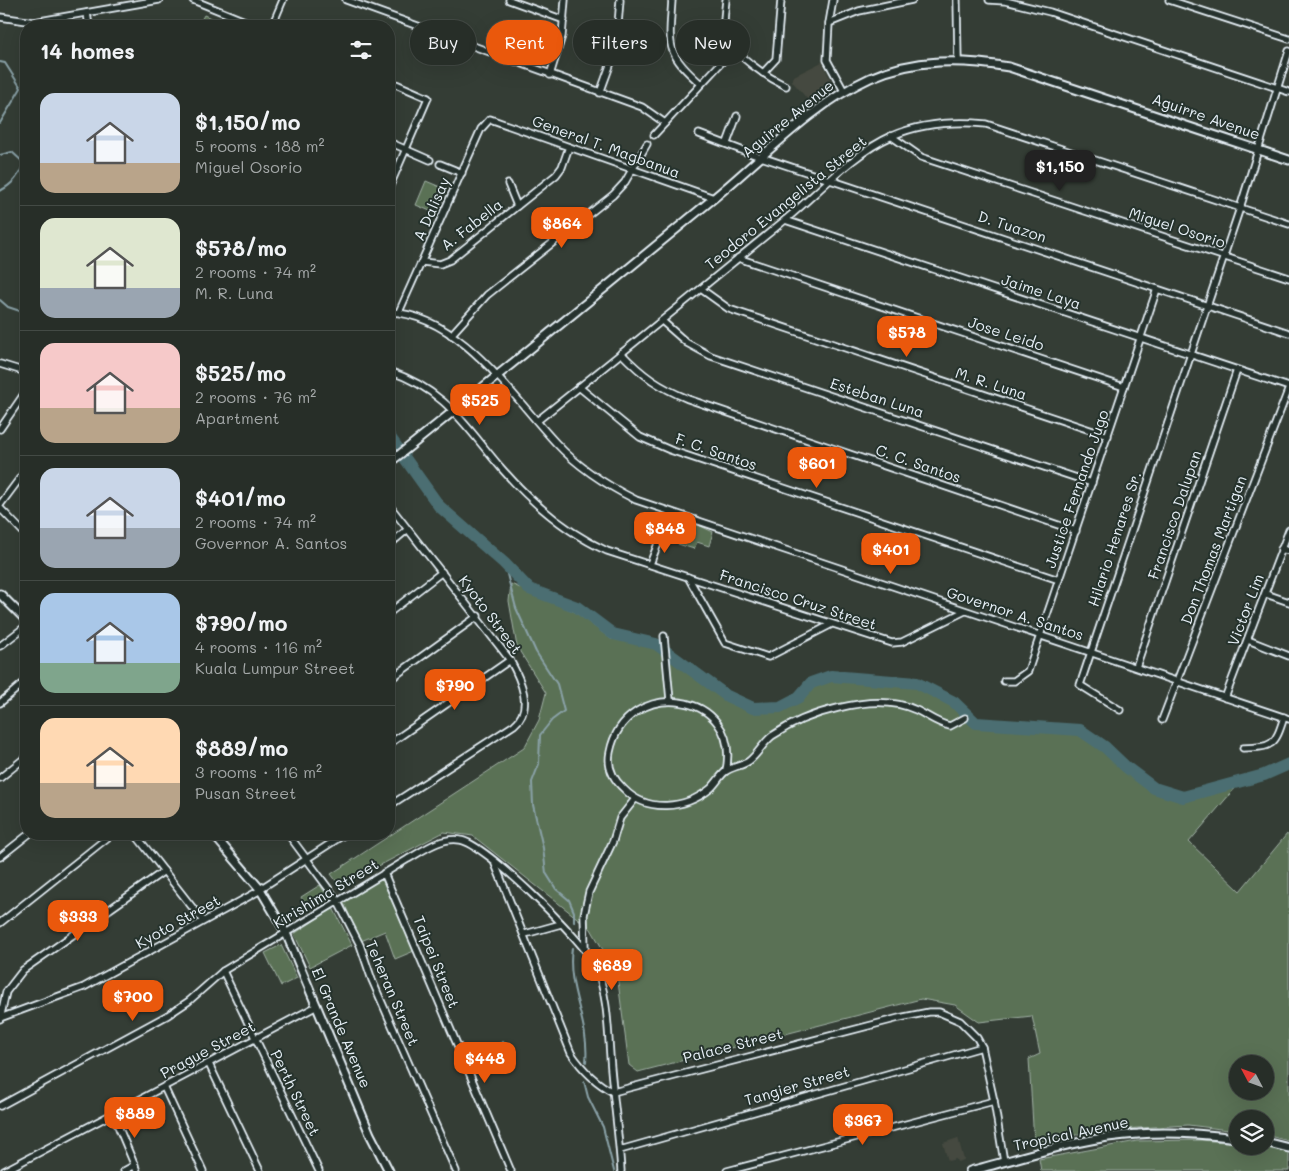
<!DOCTYPE html>
<html lang="en">
<head>
<meta charset="utf-8">
<style>
	:root { --surface:#272e28; --page:#333a34; --text:#f1f3f6; --muted:#a4a8a8; --line:#434a45; --accent:#ea580c }
	body { margin:0; font-family:Mali,sans-serif; background:var(--page); color:var(--text); height:100vh; display:flex; flex-direction:column; font-size:19px; white-space:nowrap }
	* { box-sizing:border-box; margin:0 }
	p { font-size:16px; color:var(--muted) }
	.icon { flex:none; width:28px; height:28px; fill:none; stroke:currentColor; stroke-width:2; stroke-linecap:round; stroke-linejoin:round }
	.map { position:relative; flex:1; overflow:hidden }
	.details { position:absolute; left:20px; top:20px; width:375px; height:820px; display:flex; flex-direction:column; background:var(--surface); border-radius:20px; box-shadow:0 5px 20px #0002,0 0 0 1px var(--line) }
	.details>* { flex:none }
	.hud { position:absolute; left:410px; top:20px; width:475px; height:45px; display:flex; gap:10px }
	.needle { width:32px; rotate:311deg }
	.tools { position:absolute; left:1229px; top:1055px; display:grid; gap:10px }
	.tools a { display:grid; place-items:center; width:45px; height:45px; border-radius:50%; background:var(--surface); box-shadow:0 5px 20px #0002,0 0 0 1px var(--line); font-size:25px }
	.price { position:absolute; translate:-50% -42px; padding:0 11px; border-radius:10px; background:var(--accent); color:#fff; font-size:16px; line-height:32px; filter:drop-shadow(0 1px 2px #0008) }
	.price::after { content:''; position:absolute; left:50%; top:30px; width:15px; height:11px; margin-left:-8px; background:inherit; clip-path:polygon(0 0,100% 0,50% 100%) }
	.price.active { background:#222; color:#fff }
	ul { padding:0; list-style:none }
	li { display:flex; align-items:center; gap:15px; height:125px; padding:0 20px }
	li+li { border-top:1px solid var(--line) }
	li span { display:grid; place-items:center; flex:none; width:140px; height:100px; border-radius:15px; color:#555 }
	li>.icon { margin-inline-start:auto }
	span .icon { width:60px; height:60px; fill:#fffc; stroke-width:1 }
	li b { font-size:21px }
	h2 { display:flex; justify-content:space-between; align-items:center; height:60px; padding:0 20px; font-size:21px }
	.pill { padding:0 18px; border-radius:22px; background:var(--surface); box-shadow:0 5px 20px #0002,0 0 0 1px var(--line); font-size:18px; line-height:45px }
	.pill.active { background:var(--accent); color:#fff }
	.map>svg:first-child { display:block }
	.built { fill:#45493f }
	.green { fill:#5a7155; stroke:#a1b1a6; fill-rule:evenodd }
	.water { fill:#4b6e72; stroke:#8aa2a8 }
	.lines { fill:none; stroke-linecap:round; stroke-linejoin:round }
	.stream { stroke:#8aa2a8; stroke-width:2 }
	.river { stroke:#4b6e72; stroke-width:12 }
	.minor-casing { stroke:#e8f1f8; stroke-width:9 }
	.tertiary-casing { stroke:#e8f1f8; stroke-width:11 }
	.minor { stroke:#26332d; stroke-width:5.5 }
	.tertiary { stroke:#26332d; stroke-width:7 }
	.labels { text-anchor:middle; stroke-width:4; stroke-linejoin:round; paint-order:stroke }
	.street-label { font-size:15px; fill:#e8f1f8; stroke:#26332d }
</style>
</head>
<body>
<div class="map">
<svg width="1289" height="1171" viewBox="0 0 1289 1171">
	<rect width="100%" height="100%" fill="#343d35"/>
	<filter id="ink" filterUnits="userSpaceOnUse"><feTurbulence type="fractalNoise" baseFrequency=".02" numOctaves="2"/><feDisplacementMap in="SourceGraphic" scale="10" xChannelSelector="R" yChannelSelector="G"/><feConvolveMatrix kernelMatrix="1 2 1 2 8 2 1 2 1" color-interpolation-filters="sRGB"/></filter>
	<g filter="url(#ink)">
		<!-- built -->
		<g class="built">
			<path d="M822,62L832,83L808,100L792,81L794,76Z"/>
			<path d="M958,1138L964,1160L957,1162L956,1159L948,1161L943,1143Z"/>
		</g>
		<!-- green -->
		<g class="green">
			<path d="M204,15L229,26H230H198Z"/>
			<path d="M426,181L445,189L435,213L416,205Z"/>
			<path d="M690,521L713,532L709,546L697,542L694,549L678,544L685,522L689,524Z"/>
			<path d="M511,584L575,612L611,639L656,644L727,696L753,708L780,707L799,697L811,683L831,676L917,683L954,702L976,723L1080,730L1105,747L1126,767L1154,788L1183,796L1242,780L1189,842L1240,891L1287,834L1289,837V1141L1265,1135V1119H1238L1237,1131L1188,1125L1106,1130L1034,1142L1029,1059L1040,1054L1032,1016L979,1022L955,1005L921,999L638,1072L629,1065L617,974L591,929L473,836L444,832L340,886L331,874L524,748L539,720L546,693L517,647L509,601ZM1238,1064H1265V1091H1238Z"/>
			<path d="M382,879L414,951L395,959L385,931L361,941L343,901Z"/>
			<path d="M320,885L328,897L308,910L301,897Z"/>
			<path d="M333,908L352,945L310,967L294,934Z"/>
			<path d="M281,945L297,978L281,986L265,953Z"/>
			<path d="M1200,1140L1237,1143L1238,1146H1265L1289,1152V1171H1041L1039,1159L1137,1141Z"/>
		</g>
		<!-- water -->
		<path class="water" d="M504,1041L513,1063L502,1068L493,1046Z"/>
		<g class="lines">
			<!-- stream -->
			<g class="stream">
				<path d="M0,62L5,63L21,88L0,123"/>
				<path d="M0,155L12,152L24,163C19,176 13,184 0,191"/>
				<path d="M0,300L8,307L26,313"/>
				<path d="M504,563L516,608L536,652L557,684L564,711L552,720L540,735L539,764L532,782L533,805L543,848L546,873L556,889L569,900L574,912V922"/>
				<path d="M572,948C566,989 590,1021 586,1062"/>
				<path d="M584,1081L588,1097L603,1127L614,1171"/>
			</g>
			<!-- river -->
			<path class="river" d="M389,436L439,506L504,563L529,589L577,607L613,634L656,644L727,696L753,708L780,707L799,697L811,683L831,676L917,683L954,702L976,723L1080,730L1105,747L1126,767L1154,788L1183,797L1264,775L1289,764"/>
			<!-- minor casing -->
			<g class="minor-casing">
				<g id="minor">
					<path d="M193,0L257,26"/>
					<path d="M346,0L642,107L665,123"/>
					<path d="M509,0L564,20"/>
					<path d="M672,0C669,46 665,53 701,84"/>
					<path d="M726,0C725,11 722,26 726,36C735,56 767,77 786,86"/>
					<path d="M833,0L829,23L827,60L844,91"/>
					<path d="M957,0L958,60"/>
					<path d="M989,0L1005,1L1050,12L1289,92"/>
					<path d="M1169,0L1289,39"/>
					<path d="M87,13L89,26"/>
					<path d="M0,17L34,22L159,0"/>
					<path d="M829,23L859,11L912,0"/>
					<path d="M272,26L283,0"/>
					<path d="M763,73L776,59L781,0"/>
					<path d="M550,75L562,36L565,0"/>
					<path d="M389,81L428,98L389,188"/>
					<path d="M600,93L616,49L620,0"/>
					<path d="M699,134L749,153L1289,333"/>
					<path d="M654,135L734,49"/>
					<path d="M891,136L921,157L1289,278"/>
					<path d="M389,142L430,160"/>
					<path d="M727,143L737,116"/>
					<path d="M440,164L462,173"/>
					<path d="M508,184L517,206"/>
					<path d="M785,220L1289,387"/>
					<path d="M738,258L1124,387"/>
					<path d="M422,262L440,264L450,260L556,175L562,167L569,147"/>
					<path d="M701,289L729,309L1108,436"/>
					<path d="M389,312C461,315 511,395 556,443C579,468 606,485 636,500L1289,719"/>
					<path d="M399,312L481,129L490,119L714,198"/>
					<path d="M662,321L687,343L711,356L1092,483"/>
					<path d="M451,335L487,295L613,195L625,182L647,144"/>
					<path d="M621,353C643,376 659,387 688,399L1076,531"/>
					<path d="M0,364L26,372"/>
					<path d="M389,371C446,390 465,426 502,469C532,503 565,532 607,551L892,643L902,642L965,611"/>
					<path d="M579,387L640,437L670,450L1059,580"/>
					<path d="M537,421C620,355 703,287 785,220C818,193 853,153 892,136C922,123 954,121 986,124L1289,224"/>
					<path d="M0,429L26,391"/>
					<path d="M0,505L26,470"/>
					<path d="M389,505L510,660C521,680 534,709 514,725L389,806"/>
					<path d="M0,508L26,535"/>
					<path d="M389,545L408,529"/>
					<path d="M1281,549L1289,551"/>
					<path d="M650,564L670,513"/>
					<path d="M688,577L725,643L768,657L830,625"/>
					<path d="M1266,594L1289,602"/>
					<path d="M389,613L442,572"/>
					<path d="M664,636L670,700"/>
					<path d="M1248,640L1289,656"/>
					<path d="M0,646L26,626"/>
					<path d="M1136,667L1237,370"/>
					<path d="M389,680L478,616"/>
					<path d="M1004,681H1014L1028,671L1157,289"/>
					<path d="M1225,698L1289,530"/>
					<path d="M0,703L26,681"/>
					<path d="M1120,710L1080,685L1240,208L1289,51"/>
					<path d="M1162,720L1289,388"/>
					<path d="M389,744L510,660"/>
					<path d="M1243,748C1273,747 1275,746 1284,717"/>
					<path d="M726,771C743,689 625,676 610,752C607,766 613,779 624,789C647,813 685,809 710,789C716,784 719,777 725,772C731,767 742,766 749,761C758,754 763,743 772,736C791,723 816,713 838,708C862,702 893,699 916,710C927,715 938,724 950,726L965,718"/>
					<path d="M0,778L26,757"/>
					<path d="M135,834L203,921"/>
					<path d="M288,834L337,900L360,945L372,980L456,1171"/>
					<path d="M0,857L29,834"/>
					<path d="M495,864L571,1053C582,1069 595,1083 613,1092L899,1018L929,1012H939L960,1021L977,1038L982,1047L994,1101L1004,1162"/>
					<path d="M384,873L511,1171"/>
					<path d="M260,889L345,834"/>
					<path d="M0,923L112,834"/>
					<path d="M525,934L561,924"/>
					<path d="M585,948L584,915L589,892L613,841L620,818L635,799"/>
					<path d="M223,971L319,1171"/>
					<path d="M0,1018L84,987L257,892"/>
					<path d="M0,1019L6,992L23,970L164,871"/>
					<path d="M209,1064L260,1171"/>
					<path d="M164,1087L203,1171"/>
					<path d="M0,1106L168,1015L189,1001L223,971L408,859C424,850 441,837 460,840C485,843 584,941 595,965C609,996 608,1036 611,1069C614,1103 619,1137 621,1171"/>
					<path d="M113,1114L137,1171"/>
					<path d="M620,1150L982,1047"/>
					<path d="M4,1171L317,1006"/>
					<path d="M124,1171L135,1165"/>
					<path d="M727,1171L994,1101"/>
				</g>
			</g>
			<!-- tertiary casing -->
			<g class="tertiary-casing">
				<g id="tertiary">
					<path d="M389,463C498,376 606,287 714,198C764,157 811,105 870,78C915,58 962,59 1009,67L1289,160"/>
					<path d="M0,594L26,620"/>
					<path d="M213,834L260,889L286,933L370,1134L389,1171"/>
					<path d="M1265,1142L1289,1148"/>
					<path d="M970,1171C1025,1157 1082,1137 1138,1134C1171,1131 1205,1134 1238,1138"/>
				</g>
			</g>
			<!-- minor -->
			<use href="#minor" class="minor"/>
			<!-- tertiary -->
			<use href="#tertiary" class="tertiary"/>
		</g>
	</g>
	<g class="labels">
		<!-- street labels -->
		<g class="street-label">
			<text transform="translate(1206 117) rotate(19)" y="5">Aguirre Avenue</text>
			<text transform="translate(788 119) rotate(-39)" y="5">Aguirre Avenue</text>
			<text transform="translate(606 147) rotate(20)" y="5">General T. Magbanua</text>
			<text transform="translate(786 203) rotate(-39)" y="5">Teodoro Evangelista Street</text>
			<text transform="translate(432 209) rotate(-66)" y="5">A Dalisay</text>
			<text transform="translate(472 225) rotate(-38)" y="5">A. Fabella</text>
			<text transform="translate(1012 227) rotate(18)" y="5">D. Tuazon</text>
			<text transform="translate(1177 228) rotate(18)" y="5">Miguel Osorio</text>
			<text transform="translate(1041 292) rotate(18)" y="5">Jaime Laya</text>
			<text transform="translate(1006 334) rotate(18)" y="5">Jose Leido</text>
			<text transform="translate(991 384) rotate(18)" y="5">M. R. Luna</text>
			<text transform="translate(877 398) rotate(18)" y="5">Esteban Luna</text>
			<text transform="translate(716 452) rotate(19)" y="5">F. C. Santos</text>
			<text transform="translate(918 464) rotate(19)" y="5">C. C. Santos</text>
			<text transform="translate(1077 489) rotate(-71)" y="5">Justice Fernando Jugo</text>
			<text transform="translate(1175 515) rotate(-71)" y="5">Francisco Dalupan</text>
			<text transform="translate(1115 539) rotate(-72)" y="5">Hilario Henares Sr.</text>
			<text transform="translate(1214 550) rotate(-69)" y="5">Don Thomas Martigan</text>
			<text transform="translate(798 600) rotate(18)" y="5">Francisco Cruz Street</text>
			<text transform="translate(1246 610) rotate(-69)" y="5">Victor Lim</text>
			<text transform="translate(1015 614) rotate(18)" y="5">Governor A. Santos</text>
			<text transform="translate(490 615) rotate(53)" y="5">Kyoto Street</text>
			<text transform="translate(326 894) rotate(-31)" y="5">Kirishima Street</text>
			<text transform="translate(178 922) rotate(-29)" y="5">Kyoto Street</text>
			<text transform="translate(436 962) rotate(68)" y="5">Taipei Street</text>
			<text transform="translate(392 993) rotate(67)" y="5">Teheran Street</text>
			<text transform="translate(341 1028) rotate(67)" y="5">El Grande Avenue</text>
			<text transform="translate(733 1046) rotate(-14)" y="5">Palace Street</text>
			<text transform="translate(208 1050) rotate(-28)" y="5">Prague Street</text>
			<text transform="translate(797 1086) rotate(-16)" y="5">Tangier Street</text>
			<text transform="translate(295 1093) rotate(64)" y="5">Perth Street</text>
			<text transform="translate(1071 1134) rotate(-12)" y="5">Tropical Avenue</text>
		</g>
	</g>
</svg>
<div class="tools">
<a><svg class="needle" viewBox="-14 -14 28 28"><path d="M0-13l5 13h-10z" fill="#e53935"/><path d="M0 13l5-13h-10z" fill="#a4a8a8"/></svg></a>
<a><svg class="icon" aria-label="layers" viewBox="0 0 24 24"><path d="M12 4l9 5-9 5-9-5zM3 14l9 5 9-5"/></svg></a>
</div>
<b class="price active" style="left:1060px;top:192px">$1,150</b>
<b class="price" style="left:562px;top:249px">$864</b>
<b class="price" style="left:907px;top:358px">$578</b>
<b class="price" style="left:480px;top:426px">$525</b>
<b class="price" style="left:817px;top:489px">$601</b>
<b class="price" style="left:665px;top:554px">$848</b>
<b class="price" style="left:891px;top:575px">$401</b>
<b class="price" style="left:455px;top:711px">$790</b>
<b class="price" style="left:78px;top:942px">$333</b>
<b class="price" style="left:612px;top:991px">$689</b>
<b class="price" style="left:133px;top:1022px">$700</b>
<b class="price" style="left:485px;top:1084px">$448</b>
<b class="price" style="left:135px;top:1139px">$889</b>
<b class="price" style="left:863px;top:1146px">$367</b>
<div class="hud">
<a class="pill">Buy</a>
<a class="pill active">Rent</a>
<a class="pill">Filters</a>
<a class="pill">New</a>
</div>
<section class="details">
<h2>14 homes<svg class="icon" aria-label="filters" viewBox="0 0 24 24"><path d="M4 7h16M4 17h16"/><circle cx="9" cy="7" r="2"/><circle cx="15" cy="17" r="2"/></svg></h2>
<ul>
<li><span style="background:linear-gradient(#c9d6e8 70%,#b9a48a 0)"><svg class="icon" aria-label="home" viewBox="0 0 24 24"><path d="M3 11l9-7 9 7M6 9v11h12V9"/></svg></span><div><b>$1,150/mo</b><p>5 rooms · 188 m²</p><p>Miguel Osorio</p></div></li>
<li><span style="background:linear-gradient(#dfe7d0 70%,#9aa5b1 0)"><svg class="icon" aria-label="home" viewBox="0 0 24 24"><path d="M3 11l9-7 9 7M6 9v11h12V9"/></svg></span><div><b>$578/mo</b><p>2 rooms · 74 m²</p><p>M. R. Luna</p></div></li>
<li><span style="background:linear-gradient(#f6c9c9 65%,#b9a48a 0)"><svg class="icon" aria-label="home" viewBox="0 0 24 24"><path d="M3 11l9-7 9 7M6 9v11h12V9"/></svg></span><div><b>$525/mo</b><p>2 rooms · 76 m²</p><p>Apartment</p></div></li>
<li><span style="background:linear-gradient(#c9d6e8 60%,#9aa5b1 0)"><svg class="icon" aria-label="home" viewBox="0 0 24 24"><path d="M3 11l9-7 9 7M6 9v11h12V9"/></svg></span><div><b>$401/mo</b><p>2 rooms · 74 m²</p><p>Governor A. Santos</p></div></li>
<li><span style="background:linear-gradient(#a9c7e8 70%,#7fa58c 0)"><svg class="icon" aria-label="home" viewBox="0 0 24 24"><path d="M3 11l9-7 9 7M6 9v11h12V9"/></svg></span><div><b>$790/mo</b><p>4 rooms · 116 m²</p><p>Kuala Lumpur Street</p></div></li>
<li><span style="background:linear-gradient(#ffd9b3 65%,#b9a48a 0)"><svg class="icon" aria-label="home" viewBox="0 0 24 24"><path d="M3 11l9-7 9 7M6 9v11h12V9"/></svg></span><div><b>$889/mo</b><p>3 rooms · 116 m²</p><p>Pusan Street</p></div></li>
</ul>
</section>
</div>
</body>
</html>
